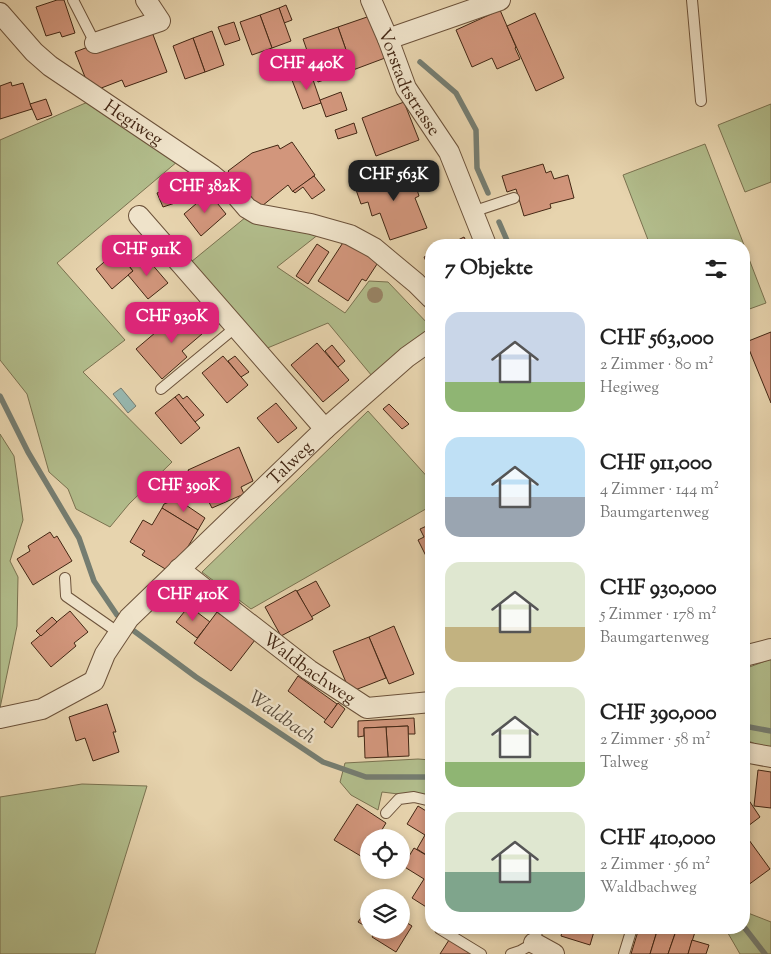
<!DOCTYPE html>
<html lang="de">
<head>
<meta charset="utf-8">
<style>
	:root { --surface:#fff; --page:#f2f2f2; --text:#222; --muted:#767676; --accent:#db2777 }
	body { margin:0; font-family:"Sorts Mill Goudy",serif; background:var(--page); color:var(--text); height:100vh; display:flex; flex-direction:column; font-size:19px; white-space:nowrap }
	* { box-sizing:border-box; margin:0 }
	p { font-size:16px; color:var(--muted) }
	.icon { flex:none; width:28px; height:28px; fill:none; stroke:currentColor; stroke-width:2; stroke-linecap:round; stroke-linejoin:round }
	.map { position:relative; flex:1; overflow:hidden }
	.panel { position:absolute; left:425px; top:239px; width:325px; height:695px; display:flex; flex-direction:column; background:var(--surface); border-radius:20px; box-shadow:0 2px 8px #0003 }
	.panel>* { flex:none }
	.tools { position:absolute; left:360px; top:829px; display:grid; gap:10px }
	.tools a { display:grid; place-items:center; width:50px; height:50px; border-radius:50%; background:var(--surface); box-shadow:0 2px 8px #0003; font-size:25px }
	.price { position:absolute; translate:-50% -42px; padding:0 11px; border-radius:10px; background:var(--accent); color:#fff; font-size:16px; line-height:32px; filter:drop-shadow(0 1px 2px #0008) }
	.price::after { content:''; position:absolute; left:50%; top:30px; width:15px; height:11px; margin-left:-8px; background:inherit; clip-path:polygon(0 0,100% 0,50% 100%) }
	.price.on { background:#222; color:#fff }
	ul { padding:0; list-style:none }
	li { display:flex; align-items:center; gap:15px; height:125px; padding:0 20px }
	li span { display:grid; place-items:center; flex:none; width:140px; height:100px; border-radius:15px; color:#555 }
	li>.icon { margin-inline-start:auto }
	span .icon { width:60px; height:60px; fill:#fffc; stroke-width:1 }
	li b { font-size:21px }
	h2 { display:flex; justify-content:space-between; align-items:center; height:60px; padding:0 20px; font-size:21px }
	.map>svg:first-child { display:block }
	.green { fill:#b2bd8c; stroke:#7a7250 }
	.water { fill:#97b7af; stroke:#757d71 }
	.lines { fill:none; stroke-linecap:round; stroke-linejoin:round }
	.stream { stroke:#757d71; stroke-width:5.5 }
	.building { fill:#d2967c; stroke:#432714 }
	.lane-casing { stroke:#6c523a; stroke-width:12 }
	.street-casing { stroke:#6c523a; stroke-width:22 }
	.lane { stroke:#efe3ca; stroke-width:10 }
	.street { stroke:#efe3ca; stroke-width:20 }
	.tree { fill:#998566 }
	.labels { text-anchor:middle; stroke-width:4.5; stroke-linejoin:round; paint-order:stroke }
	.street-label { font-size:18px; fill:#432714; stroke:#efe3ca }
	.water-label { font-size:19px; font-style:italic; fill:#584b3b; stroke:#efe3ca }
</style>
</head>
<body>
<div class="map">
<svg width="771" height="954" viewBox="0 0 771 954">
	<rect width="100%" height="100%" fill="#e7d4ae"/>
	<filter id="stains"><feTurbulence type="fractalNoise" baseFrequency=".004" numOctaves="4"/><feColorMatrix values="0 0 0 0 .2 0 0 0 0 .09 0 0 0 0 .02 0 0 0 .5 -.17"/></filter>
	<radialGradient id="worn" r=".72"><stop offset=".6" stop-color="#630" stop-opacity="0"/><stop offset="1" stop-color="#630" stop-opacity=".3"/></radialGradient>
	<!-- green -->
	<g class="green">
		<path d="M97,98L184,156L57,263L125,340L83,372L172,462L129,504L110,527L76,509L68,489L49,472L27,394L0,360V140Z"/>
		<path d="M771,104V182L745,192L718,125Z"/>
		<path d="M705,144L744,245H650L623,175Z"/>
		<path d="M246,217L319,234L277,267L345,313L369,281L388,282L431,327V330L372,376L328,323L265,349L191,262Z"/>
		<path d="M744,246L766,303L744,311Z"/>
		<path d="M368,411L431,481V506L251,609L202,572Z"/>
		<path d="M0,434L14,456L23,520L10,561L18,577L17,626L0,708Z"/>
		<path d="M771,659V749H767L744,739V669Z"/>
		<path d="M418,759L431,760V798L382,792L378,810L351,795L340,782L345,763Z"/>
		<path d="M82,784L147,786L95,954H0V797Z"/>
		<path d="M744,908L748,913L771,922V954H740L725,928H744Z"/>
	</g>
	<!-- water -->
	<path class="water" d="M121,388L136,406L128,413L113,394Z"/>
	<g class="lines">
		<!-- stream -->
		<g class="stream">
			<path d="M420,62L456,93L476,130L477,168L488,193"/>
			<path d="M499,222L509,245"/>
			<path d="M0,396L28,452L79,538L94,581L117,615"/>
			<path d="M134,631L196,677L323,762L366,777H431"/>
			<path d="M744,726L771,731"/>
			<path d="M744,927L765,954"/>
		</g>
	</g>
	<!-- building -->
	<g class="building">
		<path d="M57,0H64L75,33L62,37L60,32L46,36L36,7Z"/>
		<path d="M286,5L292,20L284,23L279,8Z"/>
		<path d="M279,8L291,41L272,48L260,15Z"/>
		<path d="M500,10L516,47L515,48L520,59L497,69L492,58L472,67L456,30Z"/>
		<path d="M535,13L564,78L536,91L507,26Z"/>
		<path d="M260,15L272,48L252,55L240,22Z"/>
		<path d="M370,16L385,58L353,70L338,27Z"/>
		<path d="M234,22L240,40L225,45L218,27Z"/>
		<path d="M338,27L353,70L318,82L303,39Z"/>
		<path d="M212,31L224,65L205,72L193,38Z"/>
		<path d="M152,32L167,72L125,87L122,80L91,92L75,52L88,47Z"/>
		<path d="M193,38L205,72L185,79L173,46Z"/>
		<path d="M310,63L313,73L299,78L295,69Z"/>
		<path d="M311,74L321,103L303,109L292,80Z"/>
		<path d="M11,82L12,86L23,83L32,109L0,119V86Z"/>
		<path d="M341,92L347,110L326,117L320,100Z"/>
		<path d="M46,99L52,115L37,120L30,104Z"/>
		<path d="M404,102L419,140L376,156L362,118Z"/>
		<path d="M354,123L357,133L338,139L335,130Z"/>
		<path d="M292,142L315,175L293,192L288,185L257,210L228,171L252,153L278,145L280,149Z"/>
		<path d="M394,161L398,171L358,183L355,173Z"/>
		<path d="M543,164L546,173L551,171L554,179L568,175L574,198L550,204L551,208L524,216L516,189L507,192L502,176Z"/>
		<path d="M410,167L419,196L415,198L427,228L390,240L380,213L372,216L368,202L361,204L354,184Z"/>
		<path d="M314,176L325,190L312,199L303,187L295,193L293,191Z"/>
		<path d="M176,186L181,201L163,207L157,193Z"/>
		<path d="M209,193L226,214L201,236L184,214Z"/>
		<path d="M464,237L468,245H448Z"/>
		<path d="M346,238L379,261L366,281L362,279L348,301L318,281Z"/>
		<path d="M317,244L329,252L308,284L296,276Z"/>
		<path d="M117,251L133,271L112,289L96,269Z"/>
		<path d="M431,254V272L424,257Z"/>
		<path d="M144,255L168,283L148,299L128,275L133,271L130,267Z"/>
		<path d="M191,307L209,328L182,351L187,357L162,379L136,349L162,327L170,337L182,327L176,320Z"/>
		<path d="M771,332V403L746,342Z"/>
		<path d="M317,343L349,380L323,402L291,365Z"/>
		<path d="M332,345L345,361L338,367L325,351Z"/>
		<path d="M223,356L248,385L227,403L202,373Z"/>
		<path d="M235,356L249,372L241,377L228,361Z"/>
		<path d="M179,394L183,399L187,396L204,415L195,422L175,397Z"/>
		<path d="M175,397L200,428L181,444L155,413Z"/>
		<path d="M276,403L297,428L278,443L257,418Z"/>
		<path d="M389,404L409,424L402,429L383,409Z"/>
		<path d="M239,447L253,481L241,487L244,494L212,508L200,485L196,488L188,470Z"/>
		<path d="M177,499L205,518L198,530L162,508L164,504Z"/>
		<path d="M162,508L198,530L172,573L142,555L145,551L130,542L143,520L152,525Z"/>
		<path d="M431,524V556L427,558L418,540L424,537L420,529Z"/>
		<path d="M50,532L54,538L57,536L72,561L33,585L17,559L30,551L28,546Z"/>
		<path d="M316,581L330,606L311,617L297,591Z"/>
		<path d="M296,590L313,619L281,636L265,607Z"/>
		<path d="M189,606L210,622L197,638L176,622Z"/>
		<path d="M70,611L88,632L74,643L76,646L51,667L31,643Z"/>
		<path d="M217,612L255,640L231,671L194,643Z"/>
		<path d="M52,617L57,622L41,636L36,631Z"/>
		<path d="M394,626L414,674L389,684L369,637Z"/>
		<path d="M369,637L386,678L350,692L333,651Z"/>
		<path d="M298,676L337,704L326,720L288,691Z"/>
		<path d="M338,703L345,709L332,728L324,722Z"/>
		<path d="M107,704L116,732H113L119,752L93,761L85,738L76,741L69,717Z"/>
		<path d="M414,718L415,734H408V726L364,728V736L358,737V721Z"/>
		<path d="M408,726L409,756L388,757L386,727Z"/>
		<path d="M386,727L388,757L365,758L364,728Z"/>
		<path d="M758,770L771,772V808L754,806Z"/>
		<path d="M744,793L760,817L744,829Z"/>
		<path d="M357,804L386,823L377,838H369V850L364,858L334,840Z"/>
		<path d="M418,806L431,814V858L417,849L425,835L407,824Z"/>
		<path d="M749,840L770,869L744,888V844Z"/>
		<path d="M414,848L431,858V910L412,898L424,879L403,866Z"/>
		<path d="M369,906V928L358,922Z"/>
		<path d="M401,919L412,926L396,952L372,937L375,932L372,930H401Z"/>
		<path d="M563,928H595L590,945L561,936Z"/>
		<path d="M639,928H658L650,954H631Z"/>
		<path d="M658,928H677L668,954H650Z"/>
		<path d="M677,928L695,932L688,954H668Z"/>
		<path d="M449,940L471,954H440Z"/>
		<path d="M692,940L709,945L706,954H688Z"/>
	</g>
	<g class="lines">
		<!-- lane casing -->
		<g class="lane-casing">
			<g id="lane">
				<path d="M73,0L95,43"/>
				<path d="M692,0L701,101"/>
				<path d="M472,212L514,198"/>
				<path d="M161,389L236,327"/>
				<path d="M65,578L66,596L119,633"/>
				<path d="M386,813L399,799L414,797L431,801"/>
				<path d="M440,929L481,954"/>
				<path d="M511,954L520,951L534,943L538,928"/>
				<path d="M624,954L632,928"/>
			</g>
		</g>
		<!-- street casing -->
		<g class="street-casing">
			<g id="street">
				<path id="s1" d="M371,0L388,39L406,88L449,152L486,245"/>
				<path id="s2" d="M0,13L34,52L50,66L212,175L235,194L247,208L257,214L311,224L350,235L374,248L416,283L431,298"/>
				<path d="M388,39L500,0"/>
				<path d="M95,43L160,21L146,0"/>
				<path d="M139,216L325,429"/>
				<path id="s3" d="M179,569L309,670L367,708L431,702"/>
				<path d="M744,656L771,649"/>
				<path id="s4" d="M0,718L42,709L94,681L105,654L129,618L325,429L407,357L431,340"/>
				<path d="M744,752L771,757"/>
				<path d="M534,943L554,954"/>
			</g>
		</g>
		<!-- lane -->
		<use href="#lane" class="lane"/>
		<!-- street -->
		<use href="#street" class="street"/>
	</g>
	<!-- trees -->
	<circle class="tree" cx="375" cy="295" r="8"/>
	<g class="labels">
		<!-- street labels -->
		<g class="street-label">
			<text dy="6" stroke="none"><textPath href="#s1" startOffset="91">Vorstadtstrasse</textPath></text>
			<text dy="6" stroke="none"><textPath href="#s2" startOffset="174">Hegiweg</textPath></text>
			<text dy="6" stroke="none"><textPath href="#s4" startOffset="398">Talweg</textPath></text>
			<text dy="6" stroke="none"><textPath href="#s3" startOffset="164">Waldbachweg</textPath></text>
		</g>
		<!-- water labels -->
		<g class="water-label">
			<text transform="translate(283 716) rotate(35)" y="7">Waldbach</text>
		</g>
	</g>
	<rect width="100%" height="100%" filter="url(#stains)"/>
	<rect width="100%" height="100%" fill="url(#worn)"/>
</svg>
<div class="tools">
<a><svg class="icon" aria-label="locate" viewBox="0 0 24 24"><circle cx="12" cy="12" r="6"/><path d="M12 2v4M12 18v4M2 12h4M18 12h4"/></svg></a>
<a><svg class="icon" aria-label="layers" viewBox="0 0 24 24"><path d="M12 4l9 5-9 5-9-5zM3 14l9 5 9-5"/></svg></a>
</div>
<b class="price" style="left:307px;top:91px">CHF 440K</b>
<b class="price on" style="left:394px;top:202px">CHF 563K</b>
<b class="price" style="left:205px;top:214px">CHF 382K</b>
<b class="price" style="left:147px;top:277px">CHF 911K</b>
<b class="price" style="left:172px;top:344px">CHF 930K</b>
<b class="price" style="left:184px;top:513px">CHF 390K</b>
<b class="price" style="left:193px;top:622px">CHF 410K</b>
<section class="panel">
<h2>7 Objekte<svg class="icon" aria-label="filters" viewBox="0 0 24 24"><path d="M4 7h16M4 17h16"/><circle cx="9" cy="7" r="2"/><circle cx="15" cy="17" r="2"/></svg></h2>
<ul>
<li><span style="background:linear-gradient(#c9d6e8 70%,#8fb573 0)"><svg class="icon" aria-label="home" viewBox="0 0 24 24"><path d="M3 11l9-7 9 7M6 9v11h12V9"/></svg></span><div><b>CHF 563,000</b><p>2 Zimmer · 80 m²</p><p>Hegiweg</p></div></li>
<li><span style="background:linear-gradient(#bfe0f5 60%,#9aa5b1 0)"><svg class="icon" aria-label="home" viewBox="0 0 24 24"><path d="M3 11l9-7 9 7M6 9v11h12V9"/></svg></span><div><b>CHF 911,000</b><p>4 Zimmer · 144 m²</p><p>Baumgartenweg</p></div></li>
<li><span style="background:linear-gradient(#dfe7d0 65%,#c2b280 0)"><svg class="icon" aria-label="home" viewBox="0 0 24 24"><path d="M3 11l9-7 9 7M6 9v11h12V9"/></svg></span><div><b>CHF 930,000</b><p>5 Zimmer · 178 m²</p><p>Baumgartenweg</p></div></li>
<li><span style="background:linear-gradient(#dfe7d0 75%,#8fb573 0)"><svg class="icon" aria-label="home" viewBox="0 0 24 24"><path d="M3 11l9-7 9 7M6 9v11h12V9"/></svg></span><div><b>CHF 390,000</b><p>2 Zimmer · 58 m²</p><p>Talweg</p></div></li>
<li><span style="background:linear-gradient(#dfe7d0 60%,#7fa58c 0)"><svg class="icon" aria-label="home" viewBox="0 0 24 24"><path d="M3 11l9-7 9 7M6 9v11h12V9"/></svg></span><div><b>CHF 410,000</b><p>2 Zimmer · 56 m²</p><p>Waldbachweg</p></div></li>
</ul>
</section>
</div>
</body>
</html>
